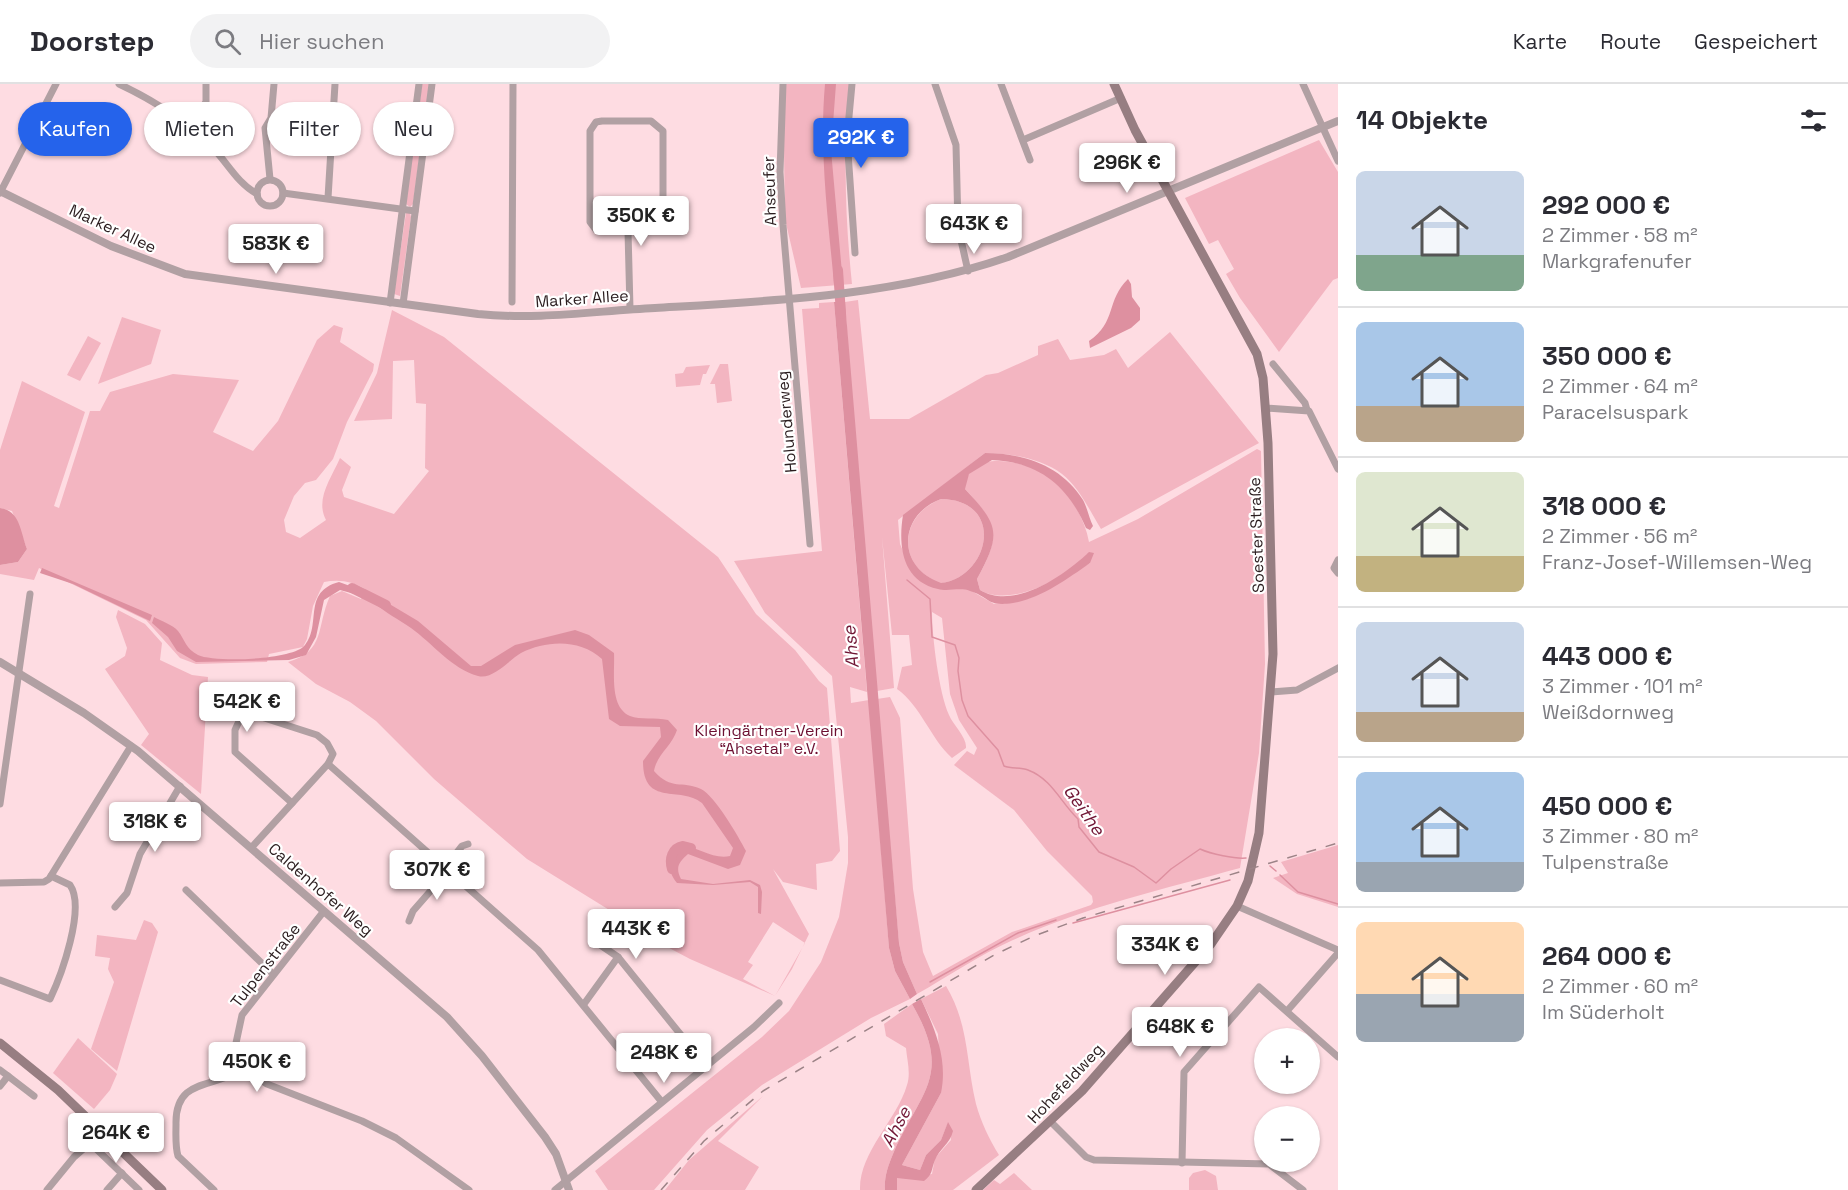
<!DOCTYPE html>
<html lang="de">
<head>
<meta charset="utf-8">
<style>
	:root { --surface:#fff; --page:#f2f2f3; --text:#2b2b33; --muted:#7c7c81; --line:#e1e1e2; --accent:#2563eb }
	body { margin:0; font-family:"Space Grotesk",sans-serif; background:var(--page); color:var(--text); height:100vh; display:flex; flex-direction:column; font-size:22px; white-space:nowrap }
	* { box-sizing:border-box; margin:0 }
	p { font-size:20px; color:var(--muted) }
	.icon { flex:none; width:33px; height:33px; fill:none; stroke:currentColor; stroke-width:2; stroke-linecap:round; stroke-linejoin:round }
	.map { position:relative; flex:1; overflow:hidden }
	.sheet { display:flex; flex-direction:column; background:var(--surface); width:510px }
	.sheet>* { flex:none }
	.banner { position:absolute; left:18px; top:18px; width:570px; height:54px; display:flex; gap:12px }
	.controls { position:absolute; left:1254px; top:944px; display:grid; gap:12px }
	.controls a { display:grid; place-items:center; width:66px; height:66px; border-radius:50%; background:var(--surface); box-shadow:0 2px 4px #0004; font-size:30px }
	.price { position:absolute; translate:-50% -51px; padding:0 14px; border-radius:6px; background:#fff; color:#222; font-size:20px; line-height:39px; filter:drop-shadow(0 2px 3px #0008) }
	.price::after { content:''; position:absolute; left:50%; top:36px; width:18px; height:14px; margin-left:-9px; background:inherit; clip-path:polygon(0 0,100% 0,50% 100%) }
	.price.selected { background:var(--accent); color:#fff }
	ul { padding:0; list-style:none }
	li { display:flex; align-items:center; gap:18px; height:150px; padding:0 18px }
	li+li { border-top:2px solid var(--line) }
	li span { display:grid; place-items:center; flex:none; width:168px; height:120px; border-radius:9px; color:#555 }
	li>.icon { margin-inline-start:auto }
	span .icon { width:72px; height:72px; fill:#fffc; stroke-width:1 }
	li b { font-size:26px }
	h2 { display:flex; justify-content:space-between; align-items:center; height:72px; padding:0 18px; font-size:26px }
	.pill { padding:0 21px; border-radius:27px; background:var(--surface); box-shadow:0 2px 4px #0004; font-size:21px; line-height:54px }
	.pill.selected { background:var(--accent); color:#fff }
	header { display:flex; align-items:center; gap:36px; box-sizing:border-box; height:84px; padding:0 30px; background:var(--surface); border-bottom:2px solid var(--line) }
	header strong { font-size:28px }
	nav { display:flex; gap:33px; margin-inline-start:auto; font-size:21px }
	.search { width:420px; height:54px; background:var(--page); display:flex; align-items:center; gap:15px; box-sizing:border-box; padding:0 21px; border-radius:33px; color:var(--muted); font-size:22px }
	main { display:flex; flex:1; min-height:0 }
	.map>svg:first-child { display:block }
	.green { fill:#f3b5c1; fill-rule:evenodd }
	.water { fill:#de90a0; fill-rule:evenodd }
	.lines { fill:none; stroke-linecap:round; stroke-linejoin:round }
	.stream { stroke:#de90a0; stroke-width:1.5 }
	.river { stroke:#de90a0; stroke-width:10 }
	.minor { stroke:#b1a0a3; stroke-width:7 }
	.tertiary { stroke:#b1a0a3; stroke-width:8 }
	.secondary { stroke:#977e82; stroke-width:9 }
	.rail { stroke:#9c8387; stroke-width:1.5; stroke-dasharray:10 10; stroke-linecap:butt }
	.labels { text-anchor:middle; stroke-width:4.5; stroke-linejoin:round; paint-order:stroke }
	.street-label { font-size:16px; fill:#2b1d1f; stroke:#fff }
	.park-label { font-size:16px; fill:#6c0f31; stroke:#fff }
	.water-label { font-size:18px; font-style:italic; fill:#701534; stroke:#fff }
</style>
</head>
<body>
<header>
<strong>Doorstep</strong>
<div class="search"><svg class="icon" aria-label="search" viewBox="0 0 24 24"><circle cx="10" cy="10" r="6"/><path d="M15 15l6 6"/></svg>Hier suchen</div>
<nav><a>Karte</a><a>Route</a><a>Gespeichert</a></nav>
</header>
<main>
<div class="map">
<svg width="1338" height="1106" viewBox="0 0 1338 1106">
	<rect width="100%" height="100%" fill="#fedce2"/>
	<!-- green -->
	<g class="green">
		<path d="M422,0H429L413,120L410,123L406,120Z"/>
		<path d="M783,0H850C843,67 845,133 852,200L801,204L785,135Z"/>
		<path d="M1319,56L1338,88V194L1333,196L1279,268L1240,214L1226,190L1234,185L1218,156L1209,160L1185,114Z"/>
		<path d="M406,129H410L411,133L400,212L394,210Z"/>
		<path d="M858,216L870,335H909L986,291L998,289L1038,271V262L1058,255L1070,276L1104,271L1116,265L1128,284L1170,248L1259,359L1101,445C1090,427 1079,403 1062,390C1042,375 1010,369 985,369L898,436L900,460L913,490L970,506L994,520L1031,514L1090,479L1087,470C1067,495 1009,524 980,506L977,495C1000,453 999,441 965,405C966,360 1035,378 1056,398C1072,413 1085,436 1089,458L1138,435L1257,365L1261,367L1265,580L1259,669L1240,784C1164,805 1085,823 1013,856C979,871 949,892 917,910L903,878L899,859L877,615L890,613L900,634L913,805L923,868L933,892L1012,848L1091,821L1093,818L1092,812L1047,767L1014,726L954,681L967,667L974,671L977,664L959,636L950,610L942,534L932,528C932,553 939,609 949,631C953,641 967,653 966,664L952,674C930,654 921,622 897,605L902,583L912,581L909,551H892L882,453L894,604L877,607L856,380L845,218Z"/>
		<path d="M834,218L867,608L850,603L851,619L869,616L889,864L895,887L910,915L871,934L762,1001L707,1046L654,1106H608L595,1087L762,953L789,927L821,878L839,833L848,779V753L832,592L765,529L734,477L822,467L802,225L819,224V219Z"/>
		<path d="M392,226L444,253L718,473L756,530L795,566L819,597L827,604L840,767L832,777L816,780L817,806L783,798L773,785L809,850L792,885L775,912L690,875L639,848L640,845L527,775L434,695L376,637L350,618L316,600L288,578C326,567 316,543 330,512L342,507L361,515L365,505C352,497 339,495 324,498L313,522L307,555L303,563L269,570L267,578L196,580L180,574L146,536L39,484L34,496L0,490V481L18,478L27,465L12,427L0,424V366L22,297L85,328L54,422L59,424L90,327H100L110,308L173,290L239,296L213,348L253,367L278,337L317,256L334,241L343,244L340,258L374,280L373,287L347,338L333,375L316,396L305,399L294,412L284,436L286,448L300,454L326,436C315,415 331,395 340,374L351,383L342,406L344,413L394,430L429,387L425,384L426,320L416,319L414,276L393,277L392,335L354,337L377,289ZM773,838L805,859L775,912L743,895L753,881L748,878Z"/>
		<path d="M122,233L161,246L151,280L98,300Z"/>
		<path d="M88,252L101,259L80,297L67,291Z"/>
		<path d="M720,280H728L732,317L717,319L715,300H710Z"/>
		<path d="M710,281L706,290H703L700,301L676,303L675,290L683,289L686,283Z"/>
		<path d="M941,415C1006,416 990,493 941,499C896,483 898,432 941,415Z"/>
		<path d="M118,526L145,540L162,559L160,576L192,591L208,593L201,710L141,661L149,650L105,585L125,572L127,564L116,533Z"/>
		<path d="M1338,761V823L1297,810L1273,794L1288,789L1281,778Z"/>
		<path d="M144,836L152,839L158,848L117,987L91,965L114,898L108,885L110,874L95,872L97,851L136,856Z"/>
		<path d="M946,902C969,940 966,978 976,1020C981,1038 989,1055 999,1071L953,1106H897V1094L932,1090L935,1074L951,1056L948,1039L941,1056L926,1071L920,1086L902,1081L941,1009L938,950L921,915Z"/>
		<path d="M912,920C954,993 920,1007 893,1070C888,1082 884,1093 885,1106H860C859,1068 897,1036 907,1001C911,989 907,976 906,964L886,952L884,940Z"/>
		<path d="M78,954L117,990L110,1006L94,1025L53,989Z"/>
		<path d="M763,1012L718,1057L759,1083L745,1106H665L689,1076Z"/>
		<path d="M1205,1086L1216,1092L1218,1106H1189V1094L1193,1089Z"/>
		<path d="M1014,1089L1032,1106H983L994,1096L1000,1100Z"/>
	</g>
	<!-- water -->
	<g class="water">
		<path d="M825,0H836L831,66L843,200H834C828,134 819,67 825,0Z"/>
		<path d="M1128,195L1131,200L1132,213L1140,224V236L1131,244L1090,264L1089,257C1117,238 1106,216 1128,195Z"/>
		<path d="M834,218H845L899,859L903,878L917,910L910,915L895,887L889,864Z"/>
		<path d="M985,369C1024,369 1062,382 1083,416C1087,423 1089,434 1093,442L1090,446L1086,444C1068,402 1039,378 992,376L969,390L965,405C1000,442 1001,450 977,495L980,506C1014,527 1065,491 1089,468L1094,469L1090,479C1067,495 1042,514 1013,519C986,523 990,513 970,507C960,503 948,508 938,505C902,497 898,462 903,431ZM941,415C1006,416 990,493 941,499C896,483 898,431 941,415Z"/>
		<path d="M0,424C20,427 20,446 27,465L18,478L0,481Z"/>
		<path d="M42,484L152,531L150,537L73,500L40,489Z"/>
		<path d="M339,498L364,507L362,512L340,506L324,516L316,553L306,571L289,576L196,578L177,567L168,553L152,539L154,533C161,537 173,541 178,547C185,556 186,565 198,571C215,579 294,576 305,561C322,540 302,508 339,498Z"/>
		<path d="M376,512L418,537L471,582H481L515,561L575,546L589,551L614,569C615,588 609,623 630,632C640,636 656,633 668,636L677,646C672,662 657,670 654,687C672,707 681,696 701,705C716,713 738,752 746,767L740,781L728,785L688,770C679,778 675,783 681,795L713,800L750,796L760,801L762,808L761,830L758,829V803L750,798L713,801L677,799C665,784 669,775 681,761C698,763 714,776 730,772L733,764L702,719C680,701 643,724 643,677L661,653L660,643L620,642L609,635L602,575C580,555 547,556 521,569C509,576 493,596 478,592C452,585 432,559 411,544C398,535 386,529 374,519Z"/>
		<path d="M921,915C935,945 948,975 941,1009L902,1081L920,1086L926,1071L941,1056L948,1038L953,1047C950,1060 939,1065 935,1076C931,1086 933,1090 924,1097L897,1094V1106H885C884,1093 888,1082 893,1070C920,1007 954,993 912,920Z"/>
	</g>
	<g class="lines">
		<!-- stream -->
		<g class="stream">
			<path d="M907,496L930,515L932,553L955,561L959,574L958,587L962,616L968,632L998,666L1004,682C1012,685 1020,683 1028,686C1052,695 1061,719 1078,735L1079,743L1099,768L1134,783L1156,799L1171,785L1200,765C1211,770 1235,775 1246,774"/>
			<path d="M1270,782L1276,787"/>
			<path d="M1280,791L1298,808L1338,820"/>
			<path d="M1073,839L1230,796"/>
			<path d="M930,898L1018,849L1056,836"/>
		</g>
		<!-- river -->
		<g class="river">
			<path d="M838,186L841,230"/>
			<path d="M352,504L386,521"/>
			<path d="M672,785C669,775 672,764 683,762L691,764"/>
		</g>
		<!-- minor -->
		<g class="minor">
			<path d="M119,0C153,16 185,36 212,63C227,78 237,99 257,110"/>
			<path d="M783,0L780,88L783,141L810,460"/>
			<path d="M852,0L847,54L855,169"/>
			<path d="M935,0L956,61L958,143L968,187"/>
			<path d="M1001,0L1030,76"/>
			<path d="M1303,0L1338,77"/>
			<path d="M188,43L206,18V0"/>
			<path d="M847,54L868,55L893,51L895,46L892,38C880,36 862,40 848,39"/>
			<path d="M1023,56L1121,14"/>
			<path d="M270,95L265,44L271,34L274,0"/>
			<circle cx="270" cy="109" r="13"/>
			<path d="M0,109L56,0"/>
			<path d="M283,109L415,127"/>
			<path d="M328,114L335,0"/>
			<path d="M628,147H655L663,138V47L651,37H602L596,38L590,47V138L596,146L628,147L630,225"/>
			<path d="M512,218L513,0"/>
			<path d="M390,219L419,0"/>
			<path d="M403,220L432,0"/>
			<path d="M1273,280L1305,319L1307,326"/>
			<path d="M1266,324L1309,327L1338,385"/>
			<path d="M1338,476L1334,484L1338,489"/>
			<path d="M1271,608L1297,606L1338,584"/>
			<path d="M292,719L235,668V646L241,633L255,631L317,651L327,659L333,670L328,680"/>
			<path d="M0,720L30,510"/>
			<path d="M251,764L328,680L538,866L661,1017"/>
			<path d="M445,784L462,762L468,760"/>
			<path d="M0,799L44,798L49,795L131,662"/>
			<path d="M186,806L273,890"/>
			<path d="M1237,822L1338,866"/>
			<path d="M115,823L127,809L140,770L180,702"/>
			<path d="M324,827L242,931L236,959L242,980L250,989L267,1000L362,1037L396,1054L469,1106"/>
			<path d="M409,837L413,827L448,787"/>
			<path d="M593,856L618,873"/>
			<path d="M0,896L50,915C61,892 86,824 70,801L51,792"/>
			<path d="M584,920L618,873L685,956"/>
			<path d="M1287,927L1338,869"/>
			<path d="M0,986L8,992L0,1002"/>
			<path d="M8,992L34,1012"/>
			<path d="M1051,1038L1086,1073L1094,1076L1269,1080L1303,1106"/>
			<path d="M1182,1079L1184,988L1259,903L1338,973"/>
			<path d="M47,1106L74,1073L90,1059L139,1106"/>
			<path d="M107,1106L122,1089"/>
			<path d="M214,1106L178,1072C175,1062 176,1050 176,1040C175,992 216,1005 245,984"/>
			<path d="M555,1106L754,943L779,919"/>
		</g>
		<!-- tertiary -->
		<g class="tertiary">
			<path d="M0,107L111,162L185,190L478,230C538,236 595,227 655,224C774,217 895,212 1008,173L1338,37"/>
			<path d="M0,578L84,629L138,667L447,933L482,972L545,1053L556,1070L569,1106"/>
		</g>
		<!-- secondary -->
		<g class="secondary">
			<path d="M0,959L58,1006L162,1106"/>
			<path d="M976,1106L1082,1007L1211,860L1237,822L1248,797L1259,749L1273,570L1268,359L1263,294L1257,270L1135,46L1114,0"/>
		</g>
		<!-- rail -->
		<path class="rail" d="M661,1106L704,1057L763,1007L994,871L1034,852L1083,834L1338,759"/>
	</g>
	<g class="labels">
		<!-- street labels -->
		<g class="street-label">
			<text transform="translate(769 107) rotate(-92)" y="6">Ahseufer</text>
			<text transform="translate(113 144) rotate(25)" y="6">Marker Allee</text>
			<text transform="translate(582 214) rotate(-4)" y="6">Marker Allee</text>
			<text transform="translate(786 338) rotate(-95)" y="6">Holunderweg</text>
			<text transform="translate(1256 451) rotate(-92)" y="6">Soester Straße</text>
			<text transform="translate(321 805) rotate(41)" y="6">Caldenhofer Weg</text>
			<text transform="translate(265 881) rotate(-52)" y="6">Tulpenstraße</text>
			<text transform="translate(1065 999) rotate(-47)" y="6">Hohefeldweg</text>
		</g>
		<!-- park labels -->
		<g class="park-label">
			<text x="769" y="652">Kleingärtner-Verein<tspan x="769" dy="18">“Ahsetal” e.V.</tspan></text>
		</g>
		<!-- water labels -->
		<g class="water-label">
			<text transform="translate(851 563) rotate(-95)" y="6">Ahse</text>
			<text transform="translate(1084 726) rotate(55)" y="6">Geithe</text>
			<text transform="translate(896 1043) rotate(-62)" y="6">Ahse</text>
		</g>
	</g>
</svg>
<div class="controls">
<a>+</a>
<a>−</a>
</div>
<b class="price selected" style="left:861px;top:85px">292K €</b>
<b class="price" style="left:1127px;top:110px">296K €</b>
<b class="price" style="left:641px;top:163px">350K €</b>
<b class="price" style="left:974px;top:171px">643K €</b>
<b class="price" style="left:276px;top:191px">583K €</b>
<b class="price" style="left:247px;top:649px">542K €</b>
<b class="price" style="left:155px;top:769px">318K €</b>
<b class="price" style="left:437px;top:817px">307K €</b>
<b class="price" style="left:636px;top:876px">443K €</b>
<b class="price" style="left:1165px;top:892px">334K €</b>
<b class="price" style="left:1180px;top:974px">648K €</b>
<b class="price" style="left:664px;top:1000px">248K €</b>
<b class="price" style="left:257px;top:1009px">450K €</b>
<b class="price" style="left:116px;top:1080px">264K €</b>
<div class="banner">
<a class="pill selected">Kaufen</a>
<a class="pill">Mieten</a>
<a class="pill">Filter</a>
<a class="pill">Neu</a>
</div>
</div>
<section class="sheet">
<h2>14 Objekte<svg class="icon" aria-label="filters" viewBox="0 0 24 24"><path d="M4 7h16M4 17h16"/><circle cx="9" cy="7" r="2"/><circle cx="15" cy="17" r="2"/></svg></h2>
<ul>
<li><span style="background:linear-gradient(#c9d6e8 70%,#7fa58c 0)"><svg class="icon" aria-label="home" viewBox="0 0 24 24"><path d="M3 11l9-7 9 7M6 9v11h12V9"/></svg></span><div><b>292 000 €</b><p>2 Zimmer · 58 m²</p><p>Markgrafenufer</p></div></li>
<li><span style="background:linear-gradient(#a9c7e8 70%,#b9a48a 0)"><svg class="icon" aria-label="home" viewBox="0 0 24 24"><path d="M3 11l9-7 9 7M6 9v11h12V9"/></svg></span><div><b>350 000 €</b><p>2 Zimmer · 64 m²</p><p>Paracelsuspark</p></div></li>
<li><span style="background:linear-gradient(#dfe7d0 70%,#c2b280 0)"><svg class="icon" aria-label="home" viewBox="0 0 24 24"><path d="M3 11l9-7 9 7M6 9v11h12V9"/></svg></span><div><b>318 000 €</b><p>2 Zimmer · 56 m²</p><p>Franz-Josef-Willemsen-Weg</p></div></li>
<li><span style="background:linear-gradient(#c9d6e8 75%,#b9a48a 0)"><svg class="icon" aria-label="home" viewBox="0 0 24 24"><path d="M3 11l9-7 9 7M6 9v11h12V9"/></svg></span><div><b>443 000 €</b><p>3 Zimmer · 101 m²</p><p>Weißdornweg</p></div></li>
<li><span style="background:linear-gradient(#a9c7e8 75%,#9aa5b1 0)"><svg class="icon" aria-label="home" viewBox="0 0 24 24"><path d="M3 11l9-7 9 7M6 9v11h12V9"/></svg></span><div><b>450 000 €</b><p>3 Zimmer · 80 m²</p><p>Tulpenstraße</p></div></li>
<li><span style="background:linear-gradient(#ffd9b3 60%,#9aa5b1 0)"><svg class="icon" aria-label="home" viewBox="0 0 24 24"><path d="M3 11l9-7 9 7M6 9v11h12V9"/></svg></span><div><b>264 000 €</b><p>2 Zimmer · 60 m²</p><p>Im Süderholt</p></div></li>
</ul>
</section>
</main>
</body>
</html>
